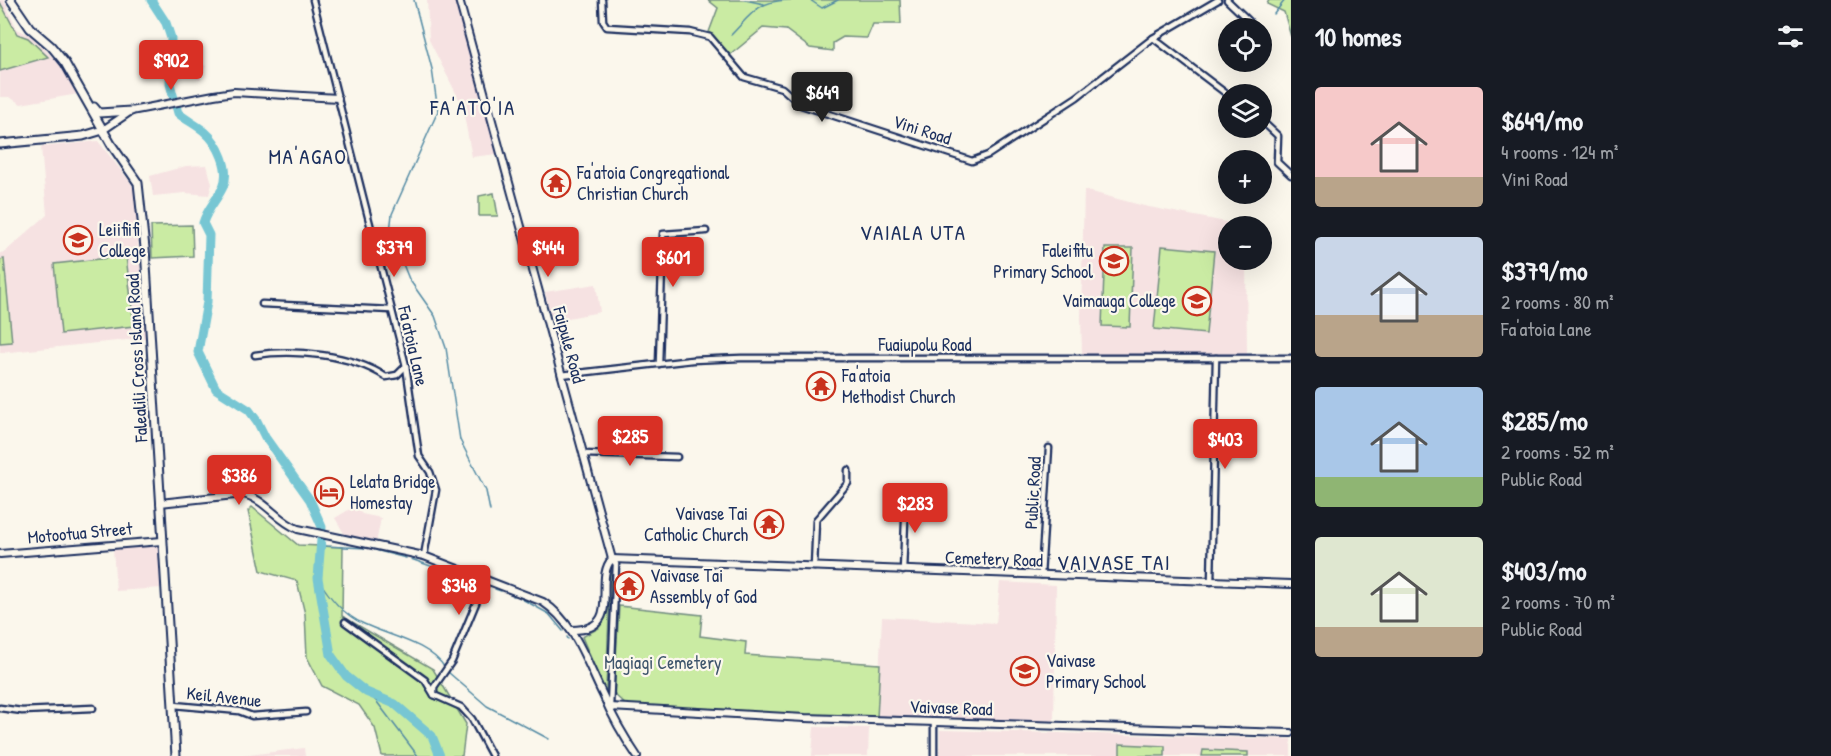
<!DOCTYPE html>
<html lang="en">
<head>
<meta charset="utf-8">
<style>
	:root { --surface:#171b24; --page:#242831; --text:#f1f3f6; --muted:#9ea1a6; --accent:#d93025 }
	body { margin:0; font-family:"Patrick Hand",sans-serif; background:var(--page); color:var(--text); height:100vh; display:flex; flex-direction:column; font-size:22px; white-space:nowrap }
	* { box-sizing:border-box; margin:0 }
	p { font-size:20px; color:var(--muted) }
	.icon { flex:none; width:33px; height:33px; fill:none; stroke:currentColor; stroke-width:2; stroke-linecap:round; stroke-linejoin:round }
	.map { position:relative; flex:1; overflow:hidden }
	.side { display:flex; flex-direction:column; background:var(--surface); width:540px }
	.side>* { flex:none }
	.controls { position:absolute; left:1218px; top:18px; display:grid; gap:12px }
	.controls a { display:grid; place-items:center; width:54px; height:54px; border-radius:50%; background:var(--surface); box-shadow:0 6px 24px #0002; font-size:30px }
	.price { position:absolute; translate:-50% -51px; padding:0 14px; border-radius:6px; background:var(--accent); color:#fff; font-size:20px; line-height:39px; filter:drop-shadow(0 2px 3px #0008) }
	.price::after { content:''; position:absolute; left:50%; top:36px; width:18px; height:14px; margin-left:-9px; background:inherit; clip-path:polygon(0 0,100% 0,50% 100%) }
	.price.selected { background:#222; color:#fff }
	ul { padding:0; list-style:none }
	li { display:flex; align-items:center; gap:18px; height:150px; padding:0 24px }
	li span { display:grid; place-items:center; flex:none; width:168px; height:120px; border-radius:6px; color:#555 }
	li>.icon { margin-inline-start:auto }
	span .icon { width:72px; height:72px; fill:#fffc; stroke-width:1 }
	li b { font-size:26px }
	h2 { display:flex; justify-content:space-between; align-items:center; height:72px; padding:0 24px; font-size:26px }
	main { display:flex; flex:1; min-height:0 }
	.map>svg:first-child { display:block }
	.built { fill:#f6e2e2 }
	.green { fill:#caeba3; stroke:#728d80; stroke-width:1.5 }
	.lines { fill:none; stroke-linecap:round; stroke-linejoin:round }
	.stream { stroke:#528aa4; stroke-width:1.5 }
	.canal { stroke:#77c6d3; stroke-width:6 }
	.river { stroke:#77c6d3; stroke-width:9 }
	.street-casing { stroke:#1b2f5e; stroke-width:9 }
	.secondary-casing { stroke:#1b2f5e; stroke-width:10 }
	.primary-casing { stroke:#1b2f5e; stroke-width:11 }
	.street { stroke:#fbf7ec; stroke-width:4.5 }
	.secondary { stroke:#fbf7ec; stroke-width:6 }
	.primary { stroke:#fbf7ec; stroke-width:7 }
	.labels { text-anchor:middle; stroke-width:4.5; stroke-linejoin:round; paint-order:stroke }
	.street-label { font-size:18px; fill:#1b2f5e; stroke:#fbf7ec }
	.poi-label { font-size:18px; fill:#1b2f5e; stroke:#fbf7ec; text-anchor:start }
	.park-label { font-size:18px; fill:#3e556c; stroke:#fbf7ec }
	.quarter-label { font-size:21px; letter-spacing:1.5px; fill:#1b2f5e; stroke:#fbf7ec }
</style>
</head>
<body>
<main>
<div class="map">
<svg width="1291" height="756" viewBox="0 0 1291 756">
	<rect width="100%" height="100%" fill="#fbf7ec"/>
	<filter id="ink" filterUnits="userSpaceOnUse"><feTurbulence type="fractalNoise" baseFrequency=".0167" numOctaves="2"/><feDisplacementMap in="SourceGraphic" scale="12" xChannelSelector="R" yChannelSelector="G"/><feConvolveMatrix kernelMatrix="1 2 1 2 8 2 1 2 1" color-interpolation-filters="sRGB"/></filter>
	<g filter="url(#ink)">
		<!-- built -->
		<g class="built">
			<path d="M0,0H4L17,29L30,35L59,63L78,94L21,104L9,97H0Z"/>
			<path d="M427,0H455L497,154L472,157L462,105L429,40Z"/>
			<path d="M191,59L206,66L200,80L184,73Z"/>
			<path d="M98,141L131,183L137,197V228L146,338L0,353V253L5,252L47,215L41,147Z"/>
			<path d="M207,165L212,184L209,195L185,193L153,196L150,176L186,166Z"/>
			<path d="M1084,190L1144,206L1246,226H1228V260H1246L1247,354H1082L1081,317Z"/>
			<path d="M596,284L600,312L552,321L545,292Z"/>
			<path d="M355,506L362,514L381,518L376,543L345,535L335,518Z"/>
			<path d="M159,544L162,588L116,591L113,548Z"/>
			<path d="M1000,582L1056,585L1054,721L877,718L882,617L996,623Z"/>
			<path d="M814,727L869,728L868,756H812Z"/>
			<path d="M940,730L1291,739V756H940Z"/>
			<path d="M304,748L305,756H241Z"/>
		</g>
		<!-- green -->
		<g class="green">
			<path d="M708,0H900L901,24H873L867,38L843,37L833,43V51L810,48L786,30L763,28L730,55L709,32L718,8Z"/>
			<path d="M1269,0H1291V37L1284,12L1267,4Z"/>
			<path d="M0,2L17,34L28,38L48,57L0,71Z"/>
			<path d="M494,193L498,216H479V196Z"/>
			<path d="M192,225L193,256L152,258L151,226Z"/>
			<path d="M1162,246L1214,251L1206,334L1154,329Z"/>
			<path d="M1105,248H1133L1130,327L1102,326Z"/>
			<path d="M126,256L134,326L61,334L54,264Z"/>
			<path d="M4,259L12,342L0,343V260Z"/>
			<path d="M252,507L298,545L343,547L342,616L433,669L466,724L462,756H382L375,728L359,705L322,686L307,657L305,614L297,581L261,571L248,511Z"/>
			<path d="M611,567L606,689H604L582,637L599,628L605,618Z"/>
			<path d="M619,606L702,615L700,636L746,642L745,655L880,664L877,718L627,706L614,694Z"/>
			<path d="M1120,744L1165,746V756H1120Z"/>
			<path d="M1203,750L1248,752V756H1202Z"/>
		</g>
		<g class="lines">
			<!-- stream -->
			<g class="stream">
				<path d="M414,0L432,69L438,111L392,214L390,232L409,279L435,316L446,348L460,440L486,491L490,511"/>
				<path d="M745,0L764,4"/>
				<path d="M810,0L822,8L838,0"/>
				<path d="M1274,14L1285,0"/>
				<path d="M731,35C750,16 757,1 787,0"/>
				<path d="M322,546L367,548"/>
				<path d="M375,550L406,558"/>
				<path d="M411,559L453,574"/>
				<path d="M459,576L480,584"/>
				<path d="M318,578C328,596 344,615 364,624C389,636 429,643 445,668"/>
				<path d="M488,587H489"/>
				<path d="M495,589L501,591"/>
				<path d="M513,596H514"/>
				<path d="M522,599L549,614L563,631"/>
				<path d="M567,637L568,639"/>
				<path d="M448,672L487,706L549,739"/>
				<path d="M366,692L377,702L418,756"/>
			</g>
			<!-- canal -->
			<path class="canal" d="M171,46L189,64"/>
			<!-- river -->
			<path class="river" d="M151,0L166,23L171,38L170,84L178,113C186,120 197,125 205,132C218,143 231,169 223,187C217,200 207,209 203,223L209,235L207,302L198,352L216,389L249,410L257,421L265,437L310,500L322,527L318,578L331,655L346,676L366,692L395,704L432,736L440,756"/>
			<!-- street casing -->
			<g class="street-casing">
				<g id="street">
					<path d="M313,0L406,366L419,456L430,472L436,490L424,556"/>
					<path d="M602,0L603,21L607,27L690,32L710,37L744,77L782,88L801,105L972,161L988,155L1077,97L1153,38L1228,95"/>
					<path d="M1227,0L1249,21"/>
					<path d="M1153,38L1218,0"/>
					<path d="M1262,121L1278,136L1277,162L1291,175"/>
					<path d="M262,304L391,310"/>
					<path d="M255,355C294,349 352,354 386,377L397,375L406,366"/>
					<path d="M659,364L663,234L706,231"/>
					<path d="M561,375L692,360L741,358H1291"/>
					<path d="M584,454L677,457"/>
					<path d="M814,567L816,520L848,483V470"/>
					<path d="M903,571L906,496"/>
					<path d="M1041,575L1049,448"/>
					<path d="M486,579L452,661L434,687V695L461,707L472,719L492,756"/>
					<path d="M1211,582L1216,358"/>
					<path d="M345,622L425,680L434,695"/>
					<path d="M174,705L239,711L252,716L306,712"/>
					<path d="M610,707L616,564L612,559"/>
					<path d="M0,708L22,711L93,708"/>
					<path d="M934,756V722"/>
				</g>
			</g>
			<!-- secondary casing -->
			<g class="secondary-casing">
				<g id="secondary">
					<path d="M459,0L612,559"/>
					<path d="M103,130L131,111L214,95L234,92L338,98"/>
					<path d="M160,503L244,494C266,500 277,521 298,529L424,556L543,602C575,623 586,661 603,695C612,716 624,737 637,756"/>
					<path d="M0,554L162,541"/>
					<path d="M572,630C625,630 592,580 612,559L1291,584"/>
					<path d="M610,707L805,718L1291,733"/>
				</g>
			</g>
			<!-- primary casing -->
			<g class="primary-casing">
				<g id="primary">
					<path d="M11,0L30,28L51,46L65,63L111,144L138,183L145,248L176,756"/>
					<path d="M94,107L99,113L131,111"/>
					<path d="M0,144L83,136L103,130"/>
				</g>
			</g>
			<!-- street -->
			<use href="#street" class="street"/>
			<!-- secondary -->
			<use href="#secondary" class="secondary"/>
			<!-- primary -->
			<use href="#primary" class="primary"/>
		</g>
	</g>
	<!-- icons -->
	<defs>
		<g id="temple-ring" transform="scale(1.5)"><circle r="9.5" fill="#fbf7ec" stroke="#c8321e" stroke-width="1.5"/><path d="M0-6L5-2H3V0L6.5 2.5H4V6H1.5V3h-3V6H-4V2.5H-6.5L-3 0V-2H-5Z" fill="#c8321e"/></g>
		<g id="university-ring" transform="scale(1.5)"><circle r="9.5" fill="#fbf7ec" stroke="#c8321e" stroke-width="1.5"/><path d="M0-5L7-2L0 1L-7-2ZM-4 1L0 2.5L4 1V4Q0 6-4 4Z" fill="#c8321e"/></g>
		<g id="school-ring" transform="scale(1.5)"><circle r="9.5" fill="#fbf7ec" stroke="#c8321e" stroke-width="1.5"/><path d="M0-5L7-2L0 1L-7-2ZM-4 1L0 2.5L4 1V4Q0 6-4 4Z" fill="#c8321e"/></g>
		<g id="hotel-ring" transform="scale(1.5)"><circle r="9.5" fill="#fbf7ec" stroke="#c8321e" stroke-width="1.5"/><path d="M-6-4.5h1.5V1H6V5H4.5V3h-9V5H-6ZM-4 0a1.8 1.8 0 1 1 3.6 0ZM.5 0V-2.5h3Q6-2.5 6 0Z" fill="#c8321e"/></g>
	</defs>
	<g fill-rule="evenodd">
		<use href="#temple-ring" x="556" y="183"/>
		<use href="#university-ring" x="78" y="240"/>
		<use href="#school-ring" x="1114" y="261"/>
		<use href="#school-ring" x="1197" y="301"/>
		<use href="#temple-ring" x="821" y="386"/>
		<use href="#hotel-ring" x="329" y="492"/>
		<use href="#temple-ring" x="769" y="524"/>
		<use href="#temple-ring" x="629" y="586"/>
		<use href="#school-ring" x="1025" y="671"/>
	</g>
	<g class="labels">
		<!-- street labels -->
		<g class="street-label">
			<text transform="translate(922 130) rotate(18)" y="6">Vini Road</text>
			<text transform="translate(569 345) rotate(75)" y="6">Faipule Road</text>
			<text x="925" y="351">Fuaiupolu Road</text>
			<text transform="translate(413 346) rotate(77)" y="6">Fa'atoia Lane</text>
			<text transform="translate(137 358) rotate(-93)" y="6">Falealili Cross Island Road</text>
			<text transform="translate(1033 493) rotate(-87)" y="6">Public Road</text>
			<text transform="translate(80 533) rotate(-5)" y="6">Motootua Street</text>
			<text transform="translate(994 559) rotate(2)" y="6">Cemetery Road</text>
			<text transform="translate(224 697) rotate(6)" y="6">Keil Avenue</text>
			<text transform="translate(951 708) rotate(2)" y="6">Vaivase Road</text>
		</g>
		<!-- poi labels -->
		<g class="poi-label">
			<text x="577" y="179">Fa'atoia Congregational<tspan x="577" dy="21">Christian Church</tspan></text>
			<text x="99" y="236">Leiifiifi<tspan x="99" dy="21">College</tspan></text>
			<text x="1093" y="257" text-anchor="end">Faleifitu<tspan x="1093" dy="21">Primary School</tspan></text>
			<text x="1176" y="307" text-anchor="end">Vaimauga College</text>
			<text x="842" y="382">Fa'atoia<tspan x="842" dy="21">Methodist Church</tspan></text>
			<text x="350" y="488">Lelata Bridge<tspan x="350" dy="21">Homestay</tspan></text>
			<text x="748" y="520" text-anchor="end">Vaivase Tai<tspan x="748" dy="21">Catholic Church</tspan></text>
			<text x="650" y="582">Vaivase Tai<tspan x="650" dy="21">Assembly of God</tspan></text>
			<text x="1046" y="667">Vaivase<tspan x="1046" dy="21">Primary School</tspan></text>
		</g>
		<!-- park labels -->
		<g class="park-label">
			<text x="663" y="669">Magiagi Cemetery</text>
		</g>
		<!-- quarter labels -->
		<g class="quarter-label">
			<text x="473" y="115">FA'ATO'IA</text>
			<text x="308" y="164">MA'AGAO</text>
			<text x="913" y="240">VAIALA UTA</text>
			<text x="1114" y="570">VAIVASE TAI</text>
		</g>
	</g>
</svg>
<div class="controls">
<a><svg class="icon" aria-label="locate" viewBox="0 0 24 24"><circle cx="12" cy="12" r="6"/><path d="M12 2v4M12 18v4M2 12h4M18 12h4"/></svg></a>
<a><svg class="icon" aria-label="layers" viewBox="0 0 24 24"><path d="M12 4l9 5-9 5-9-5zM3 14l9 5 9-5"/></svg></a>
<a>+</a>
<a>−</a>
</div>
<b class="price" style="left:171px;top:91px">$902</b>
<b class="price selected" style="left:822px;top:123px">$649</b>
<b class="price" style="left:394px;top:278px">$379</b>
<b class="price" style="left:548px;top:278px">$444</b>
<b class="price" style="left:673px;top:288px">$601</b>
<b class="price" style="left:630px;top:467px">$285</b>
<b class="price" style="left:1225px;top:470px">$403</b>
<b class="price" style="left:239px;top:506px">$386</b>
<b class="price" style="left:915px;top:534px">$283</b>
<b class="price" style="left:459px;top:616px">$348</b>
</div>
<section class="side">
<h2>10 homes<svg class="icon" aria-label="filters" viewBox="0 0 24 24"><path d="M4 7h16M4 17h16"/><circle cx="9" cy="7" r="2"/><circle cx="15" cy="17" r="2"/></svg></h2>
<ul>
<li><span style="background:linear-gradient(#f6c9c9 75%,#b9a48a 0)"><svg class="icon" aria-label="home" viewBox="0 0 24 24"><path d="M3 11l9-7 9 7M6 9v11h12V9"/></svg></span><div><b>$649/mo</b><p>4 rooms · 124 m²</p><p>Vini Road</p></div></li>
<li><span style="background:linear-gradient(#c9d6e8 65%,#b9a48a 0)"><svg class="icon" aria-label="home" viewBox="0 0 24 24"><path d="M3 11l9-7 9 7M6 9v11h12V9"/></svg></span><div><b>$379/mo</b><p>2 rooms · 80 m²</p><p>Fa'atoia Lane</p></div></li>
<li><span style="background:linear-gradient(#a9c7e8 75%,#8fb573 0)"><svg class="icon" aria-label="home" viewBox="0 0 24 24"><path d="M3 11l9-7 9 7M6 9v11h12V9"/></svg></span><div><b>$285/mo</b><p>2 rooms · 52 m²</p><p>Public Road</p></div></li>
<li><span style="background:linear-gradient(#dfe7d0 75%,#b9a48a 0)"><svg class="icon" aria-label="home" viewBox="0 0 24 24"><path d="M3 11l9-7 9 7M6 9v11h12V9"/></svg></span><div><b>$403/mo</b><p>2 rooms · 70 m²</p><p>Public Road</p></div></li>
</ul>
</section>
</main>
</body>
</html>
